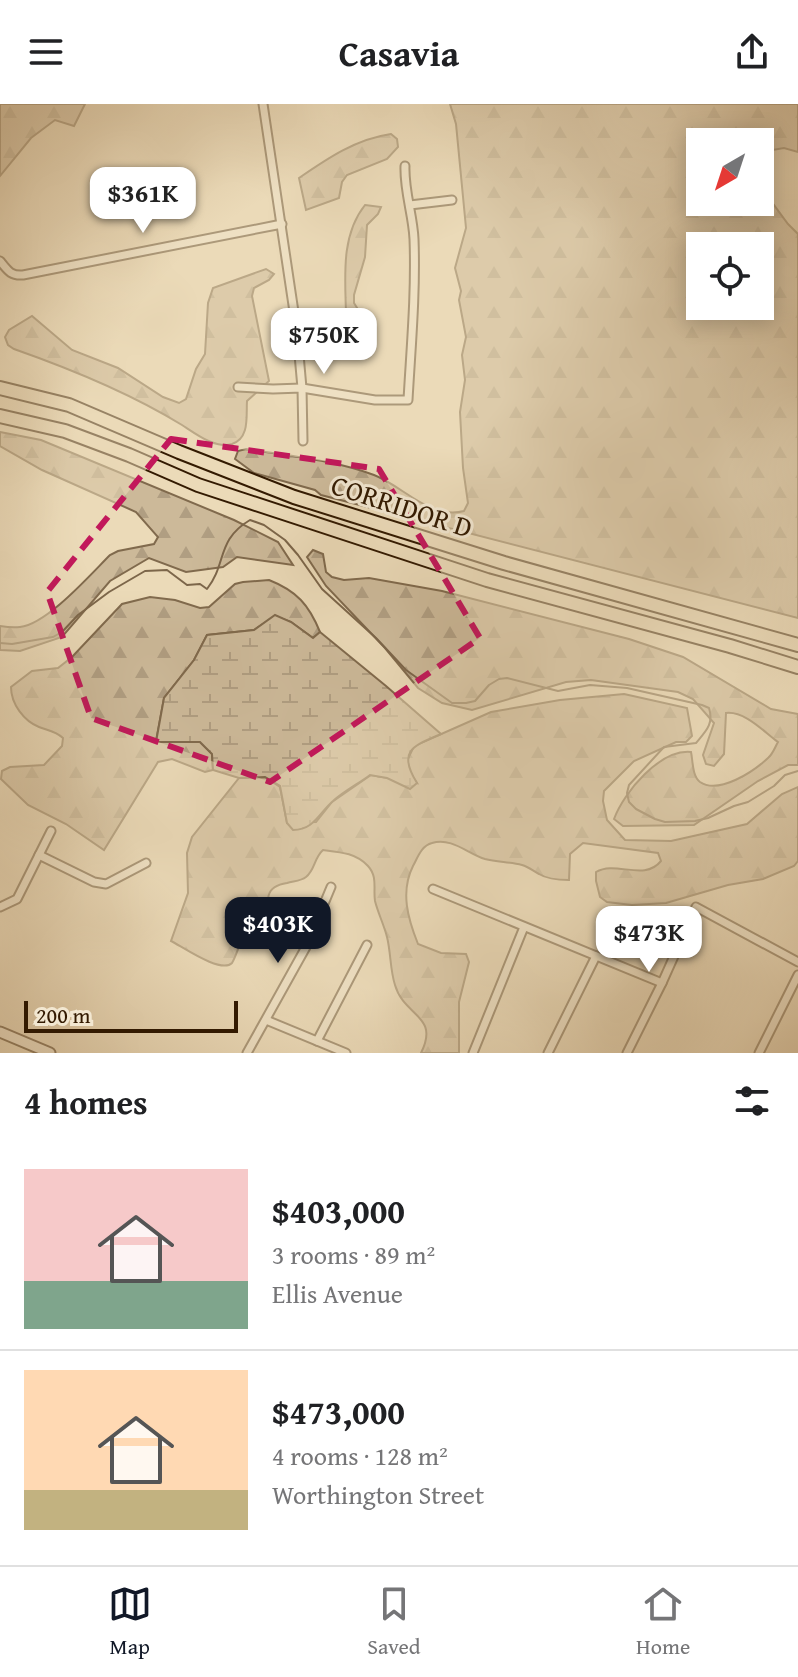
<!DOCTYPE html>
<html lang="en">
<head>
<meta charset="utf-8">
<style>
	:root { --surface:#fff; --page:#f2f2f2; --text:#202124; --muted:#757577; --line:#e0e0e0; --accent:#111827 }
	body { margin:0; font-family:"Gentium Book Plus",serif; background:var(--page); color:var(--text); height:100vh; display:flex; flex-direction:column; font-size:30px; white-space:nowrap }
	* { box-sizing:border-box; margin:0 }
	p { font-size:26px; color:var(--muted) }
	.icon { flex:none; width:44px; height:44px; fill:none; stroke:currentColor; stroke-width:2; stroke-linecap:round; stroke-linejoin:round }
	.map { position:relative; height:949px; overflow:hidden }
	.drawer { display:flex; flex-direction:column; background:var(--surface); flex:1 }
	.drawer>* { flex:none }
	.needle { width:52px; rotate:219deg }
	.controls { position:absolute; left:686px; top:24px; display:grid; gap:16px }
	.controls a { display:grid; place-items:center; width:88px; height:88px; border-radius:0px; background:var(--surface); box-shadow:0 4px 20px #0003; font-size:40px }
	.scale { position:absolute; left:24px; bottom:20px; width:214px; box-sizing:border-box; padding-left:8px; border:4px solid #331a01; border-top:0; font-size:22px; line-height:28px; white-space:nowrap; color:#331a01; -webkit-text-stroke:6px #f2e7d1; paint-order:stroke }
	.price { position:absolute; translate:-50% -68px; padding:0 18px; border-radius:16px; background:#fff; color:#222; font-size:26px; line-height:52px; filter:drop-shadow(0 2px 4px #0008) }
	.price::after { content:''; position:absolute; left:50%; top:48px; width:24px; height:18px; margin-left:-12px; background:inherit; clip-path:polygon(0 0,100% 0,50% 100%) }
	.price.current { background:var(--accent); color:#fff }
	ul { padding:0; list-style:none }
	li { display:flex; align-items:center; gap:24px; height:200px; padding:0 24px }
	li+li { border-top:2px solid var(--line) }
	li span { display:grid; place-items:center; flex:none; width:224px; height:160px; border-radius:0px; color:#555 }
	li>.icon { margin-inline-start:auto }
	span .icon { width:96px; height:96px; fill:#fffc; stroke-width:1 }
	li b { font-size:34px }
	h2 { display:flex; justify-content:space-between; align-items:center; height:96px; padding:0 24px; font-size:34px }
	header { display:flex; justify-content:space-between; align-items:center; height:104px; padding:0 24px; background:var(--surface); font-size:36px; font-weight:600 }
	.tabs { display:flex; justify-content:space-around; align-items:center; height:112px; border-top:2px solid var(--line); background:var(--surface); font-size:22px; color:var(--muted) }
	.tabs a { display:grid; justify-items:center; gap:4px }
	.tabs .current { color:var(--accent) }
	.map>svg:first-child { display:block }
	.forest { fill:url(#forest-firs); stroke:#806a4d; stroke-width:2; fill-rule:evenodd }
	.wetland { fill:url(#wetland-marsh); stroke:#806a4d; stroke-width:2 }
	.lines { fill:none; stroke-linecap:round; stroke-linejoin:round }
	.stream { stroke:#7c664a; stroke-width:2 }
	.minor-casing { stroke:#614a2f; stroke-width:11 }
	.secondary-casing { stroke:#331a01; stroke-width:13 }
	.motorway-casing { stroke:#331a01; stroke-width:16 }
	.minor { stroke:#f2e7d1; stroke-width:7 }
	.secondary { stroke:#f2e7d1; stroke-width:9 }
	.motorway { stroke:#ebdab8; stroke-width:12 }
	.marked { fill:none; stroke:#c2185b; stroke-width:6; stroke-dasharray:16 10; stroke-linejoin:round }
	.labels { text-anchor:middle; stroke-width:6; stroke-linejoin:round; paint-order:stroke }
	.street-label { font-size:28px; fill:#331a01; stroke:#f2e7d1 }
</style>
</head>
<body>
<header><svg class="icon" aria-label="menu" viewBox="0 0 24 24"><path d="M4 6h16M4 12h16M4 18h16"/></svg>Casavia<svg class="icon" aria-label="share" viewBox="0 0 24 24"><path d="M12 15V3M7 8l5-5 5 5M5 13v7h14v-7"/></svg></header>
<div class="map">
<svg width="798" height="949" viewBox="0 0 798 949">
	<defs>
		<pattern id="forest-firs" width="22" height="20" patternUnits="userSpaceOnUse" patternTransform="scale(2)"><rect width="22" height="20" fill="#ccb999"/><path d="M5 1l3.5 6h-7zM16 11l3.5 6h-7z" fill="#b09e82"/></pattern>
		<pattern id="wetland-marsh" width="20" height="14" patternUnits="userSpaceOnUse" patternTransform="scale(2)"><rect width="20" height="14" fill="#ccb999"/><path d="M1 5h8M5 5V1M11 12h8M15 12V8" fill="none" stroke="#b09e82"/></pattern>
	</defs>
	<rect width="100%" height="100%" fill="#ebdab8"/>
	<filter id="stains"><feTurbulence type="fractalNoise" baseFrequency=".0025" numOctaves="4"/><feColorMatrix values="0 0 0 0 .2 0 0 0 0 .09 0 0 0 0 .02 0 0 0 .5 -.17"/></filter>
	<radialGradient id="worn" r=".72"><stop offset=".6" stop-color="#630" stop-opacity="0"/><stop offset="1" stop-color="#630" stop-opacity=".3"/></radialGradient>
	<!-- forest -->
	<g class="forest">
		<path d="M0,0H85L74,22L55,16L31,34L0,72Z"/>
		<path d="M450,0H798V48L784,44L760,48V38H700V98H760V82L788,120L798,130V514L321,391L315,386L254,369L235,355L238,347L246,345C288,352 334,356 374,371C403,382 430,416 464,407L468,399L463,364L460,308L465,276L462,251L466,233L459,196L461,187L455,164L466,124L456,20ZM700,142H760V202H700Z"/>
		<path d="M391,30L397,35L398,43L387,55L347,71L342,78L339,94L306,106L299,74C328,54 356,35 391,30Z"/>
		<path d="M365,101L381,103L378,110L367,121L365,153L354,191V199L367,220L369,228L343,254L316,257L307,235L325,218L342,216L346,209C345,172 341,131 365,101Z"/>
		<path d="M266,165L274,170L269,176L254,184L252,192L269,277L247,297C246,312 250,334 232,340C215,345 196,330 182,321C130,289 71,265 14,245L8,241L5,233L9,226L32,212L72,246L118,264L163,293L179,299L186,295L196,265L205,250L208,199L213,184Z"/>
		<path d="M0,328L41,336L234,416L278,438L293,461L237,453L223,463L186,468L149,454L110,477L62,533L20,547L0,546V522C6,523 13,524 20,523C47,520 90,471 110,451L118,447L154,440L158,433L136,408L42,366L0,342Z"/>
		<path d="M313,446L323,450L326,468L332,473L344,476L369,474L442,487L629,535L683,553L771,605L798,610V661H788L758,677L694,721L623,722L614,715C624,688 660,645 691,648C693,657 692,672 700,678C719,691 754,667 768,654C773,650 775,643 778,638C763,627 745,607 726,609L724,650L714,662L706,660L703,651L714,619L693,595L678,588L591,576L566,578L472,606L442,599L418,584L385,544L326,482L307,453Z"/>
		<path d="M269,476C297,487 309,501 320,528L313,534L291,518L275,512L254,526L207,531L194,556L164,594L156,637L200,638L212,650L213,666L205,668L172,655L158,658L104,746L66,720L28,701L1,675L2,667L10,663L44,661L62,642L63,634C55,627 49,627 39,623C24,617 11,600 11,583L32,567L58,564L72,553L122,500L150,493L175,496L200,504L209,503L235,480L243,478Z"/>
		<path d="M624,590L687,604L692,632L686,638H676L634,657L604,687L603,697L607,716L625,736L671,737L747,720L782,690L798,683V757L794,762L763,775L728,781L666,799L632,801L607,798L600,793L596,777V768C616,756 644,778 661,757L658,749L583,739L570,750L569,776C559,776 547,775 539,770C533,767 529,763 522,761C510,758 497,758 485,755C468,750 452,733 432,739C421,742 418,753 413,762C400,788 408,815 418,840L441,849L466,850L469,858L459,898V949H421C440,911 404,913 395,881C390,866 391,849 387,833C384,821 378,809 375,797C373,785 378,773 368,762C356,749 340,748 323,746C314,754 315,766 306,773C301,777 294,777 287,779C261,783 268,800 272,819L266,828L240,840C238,845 235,854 232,859C221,870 183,843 171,837L188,789L187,749L192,733L239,674L265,673L280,683L287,719L316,718L332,698L371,671L417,679L408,665L407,657L414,642L491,608L560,596Z"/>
	</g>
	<!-- wetland -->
	<path class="wetland" d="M275,511L291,518L313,534L320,528L386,582L441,630C413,642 397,647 417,679L410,685L387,674L370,671C358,680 344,687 333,697C319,709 314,726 293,726L287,719L280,682L265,673L239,674L213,666L212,650L200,638H156L164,594L194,556L207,531L254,526Z"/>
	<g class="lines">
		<!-- stream -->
		<path class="stream" d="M0,539L12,540L53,533L62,528L78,511L109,488L145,467L167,466L187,481L200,480L207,485C227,460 216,436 250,416L264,421L285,436L298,451L322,485L376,534L406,566L452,599H466L475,597L489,581L499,575L507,574L558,587L590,581L627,584L702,601L709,604C714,620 706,627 696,639L664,643L629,681L627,689L629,698L636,705L655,715L665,718L695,717L708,714L734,702L748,698L774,682L785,671L798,667"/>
		<!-- minor casing -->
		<g class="minor-casing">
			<g id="minor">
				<path d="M263,0L297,228L302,284L303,337"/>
				<path d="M410,101L452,96"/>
				<path d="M0,157C8,167 11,172 23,171L282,120"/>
				<path d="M238,283L273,285L302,284L375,296H408C411,243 416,189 414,135C413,111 404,87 405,62"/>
				<path d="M39,751L94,778L106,780L146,759"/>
				<path d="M433,785L662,879"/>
				<path d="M0,803L17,795L51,727"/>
				<path d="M266,916L346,949"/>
				<path d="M317,937L367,841"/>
				<path d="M247,949L306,843L331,783"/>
				<path d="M473,949L524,823"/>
				<path d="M548,949L596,852"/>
				<path d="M627,949L662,879L696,803L798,858"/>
				<path d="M759,949L798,871"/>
			</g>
		</g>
		<!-- secondary casing -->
		<g class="secondary-casing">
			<path id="secondary" d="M0,928L50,949"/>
		</g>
		<!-- motorway casing -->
		<g class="motorway-casing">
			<g id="motorway">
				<path d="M0,284L69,301L179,348L294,393L504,459L798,541"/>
				<path d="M0,312L65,327L129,351L198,381L487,476L730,542L798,563"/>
			</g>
		</g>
		<!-- minor -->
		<use href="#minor" class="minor"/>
		<!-- secondary -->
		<use href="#secondary" class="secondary"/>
		<!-- motorway -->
		<use href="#motorway" class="motorway"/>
	</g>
	<!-- marked area -->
	<path d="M0 0H798V949H0ZM171,335L379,365L480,534L270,678L91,614L47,488Z" fill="#ebdab8" fill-opacity=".55" fill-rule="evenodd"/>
	<path class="marked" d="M171,335L379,365L480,534L270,678L91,614L47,488Z"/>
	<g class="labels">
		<!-- street labels -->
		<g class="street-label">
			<text transform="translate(402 402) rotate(18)" y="10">CORRIDOR D</text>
		</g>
	</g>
	<rect width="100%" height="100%" filter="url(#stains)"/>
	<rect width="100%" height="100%" fill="url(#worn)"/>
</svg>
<div class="controls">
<a><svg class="needle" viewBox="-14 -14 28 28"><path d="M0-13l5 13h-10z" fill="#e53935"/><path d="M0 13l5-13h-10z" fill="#757577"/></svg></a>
<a><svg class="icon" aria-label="locate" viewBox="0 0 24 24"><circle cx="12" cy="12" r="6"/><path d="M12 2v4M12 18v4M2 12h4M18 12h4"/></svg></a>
</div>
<div class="scale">200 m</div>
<b class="price" style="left:143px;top:131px">$361K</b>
<b class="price" style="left:324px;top:272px">$750K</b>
<b class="price current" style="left:278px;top:861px">$403K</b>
<b class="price" style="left:649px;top:870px">$473K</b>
</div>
<section class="drawer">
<h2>4 homes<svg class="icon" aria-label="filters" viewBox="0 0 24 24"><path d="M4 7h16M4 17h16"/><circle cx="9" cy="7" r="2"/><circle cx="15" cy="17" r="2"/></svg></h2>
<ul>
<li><span style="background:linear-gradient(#f6c9c9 70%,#7fa58c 0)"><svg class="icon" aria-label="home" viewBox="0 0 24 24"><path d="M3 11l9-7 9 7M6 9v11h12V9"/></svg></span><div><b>$403,000</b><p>3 rooms · 89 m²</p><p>Ellis Avenue</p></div></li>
<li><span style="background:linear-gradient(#ffd9b3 75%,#c2b280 0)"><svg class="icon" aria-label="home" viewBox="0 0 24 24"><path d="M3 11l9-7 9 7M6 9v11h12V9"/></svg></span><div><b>$473,000</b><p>4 rooms · 128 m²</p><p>Worthington Street</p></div></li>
</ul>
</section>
<nav class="tabs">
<a class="current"><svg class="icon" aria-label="map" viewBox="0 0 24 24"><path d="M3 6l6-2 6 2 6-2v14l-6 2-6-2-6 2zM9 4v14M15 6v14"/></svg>Map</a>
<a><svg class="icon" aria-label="saved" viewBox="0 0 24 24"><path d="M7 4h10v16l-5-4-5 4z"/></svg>Saved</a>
<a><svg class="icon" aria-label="home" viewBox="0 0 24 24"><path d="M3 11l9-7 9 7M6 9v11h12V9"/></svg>Home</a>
</nav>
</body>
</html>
